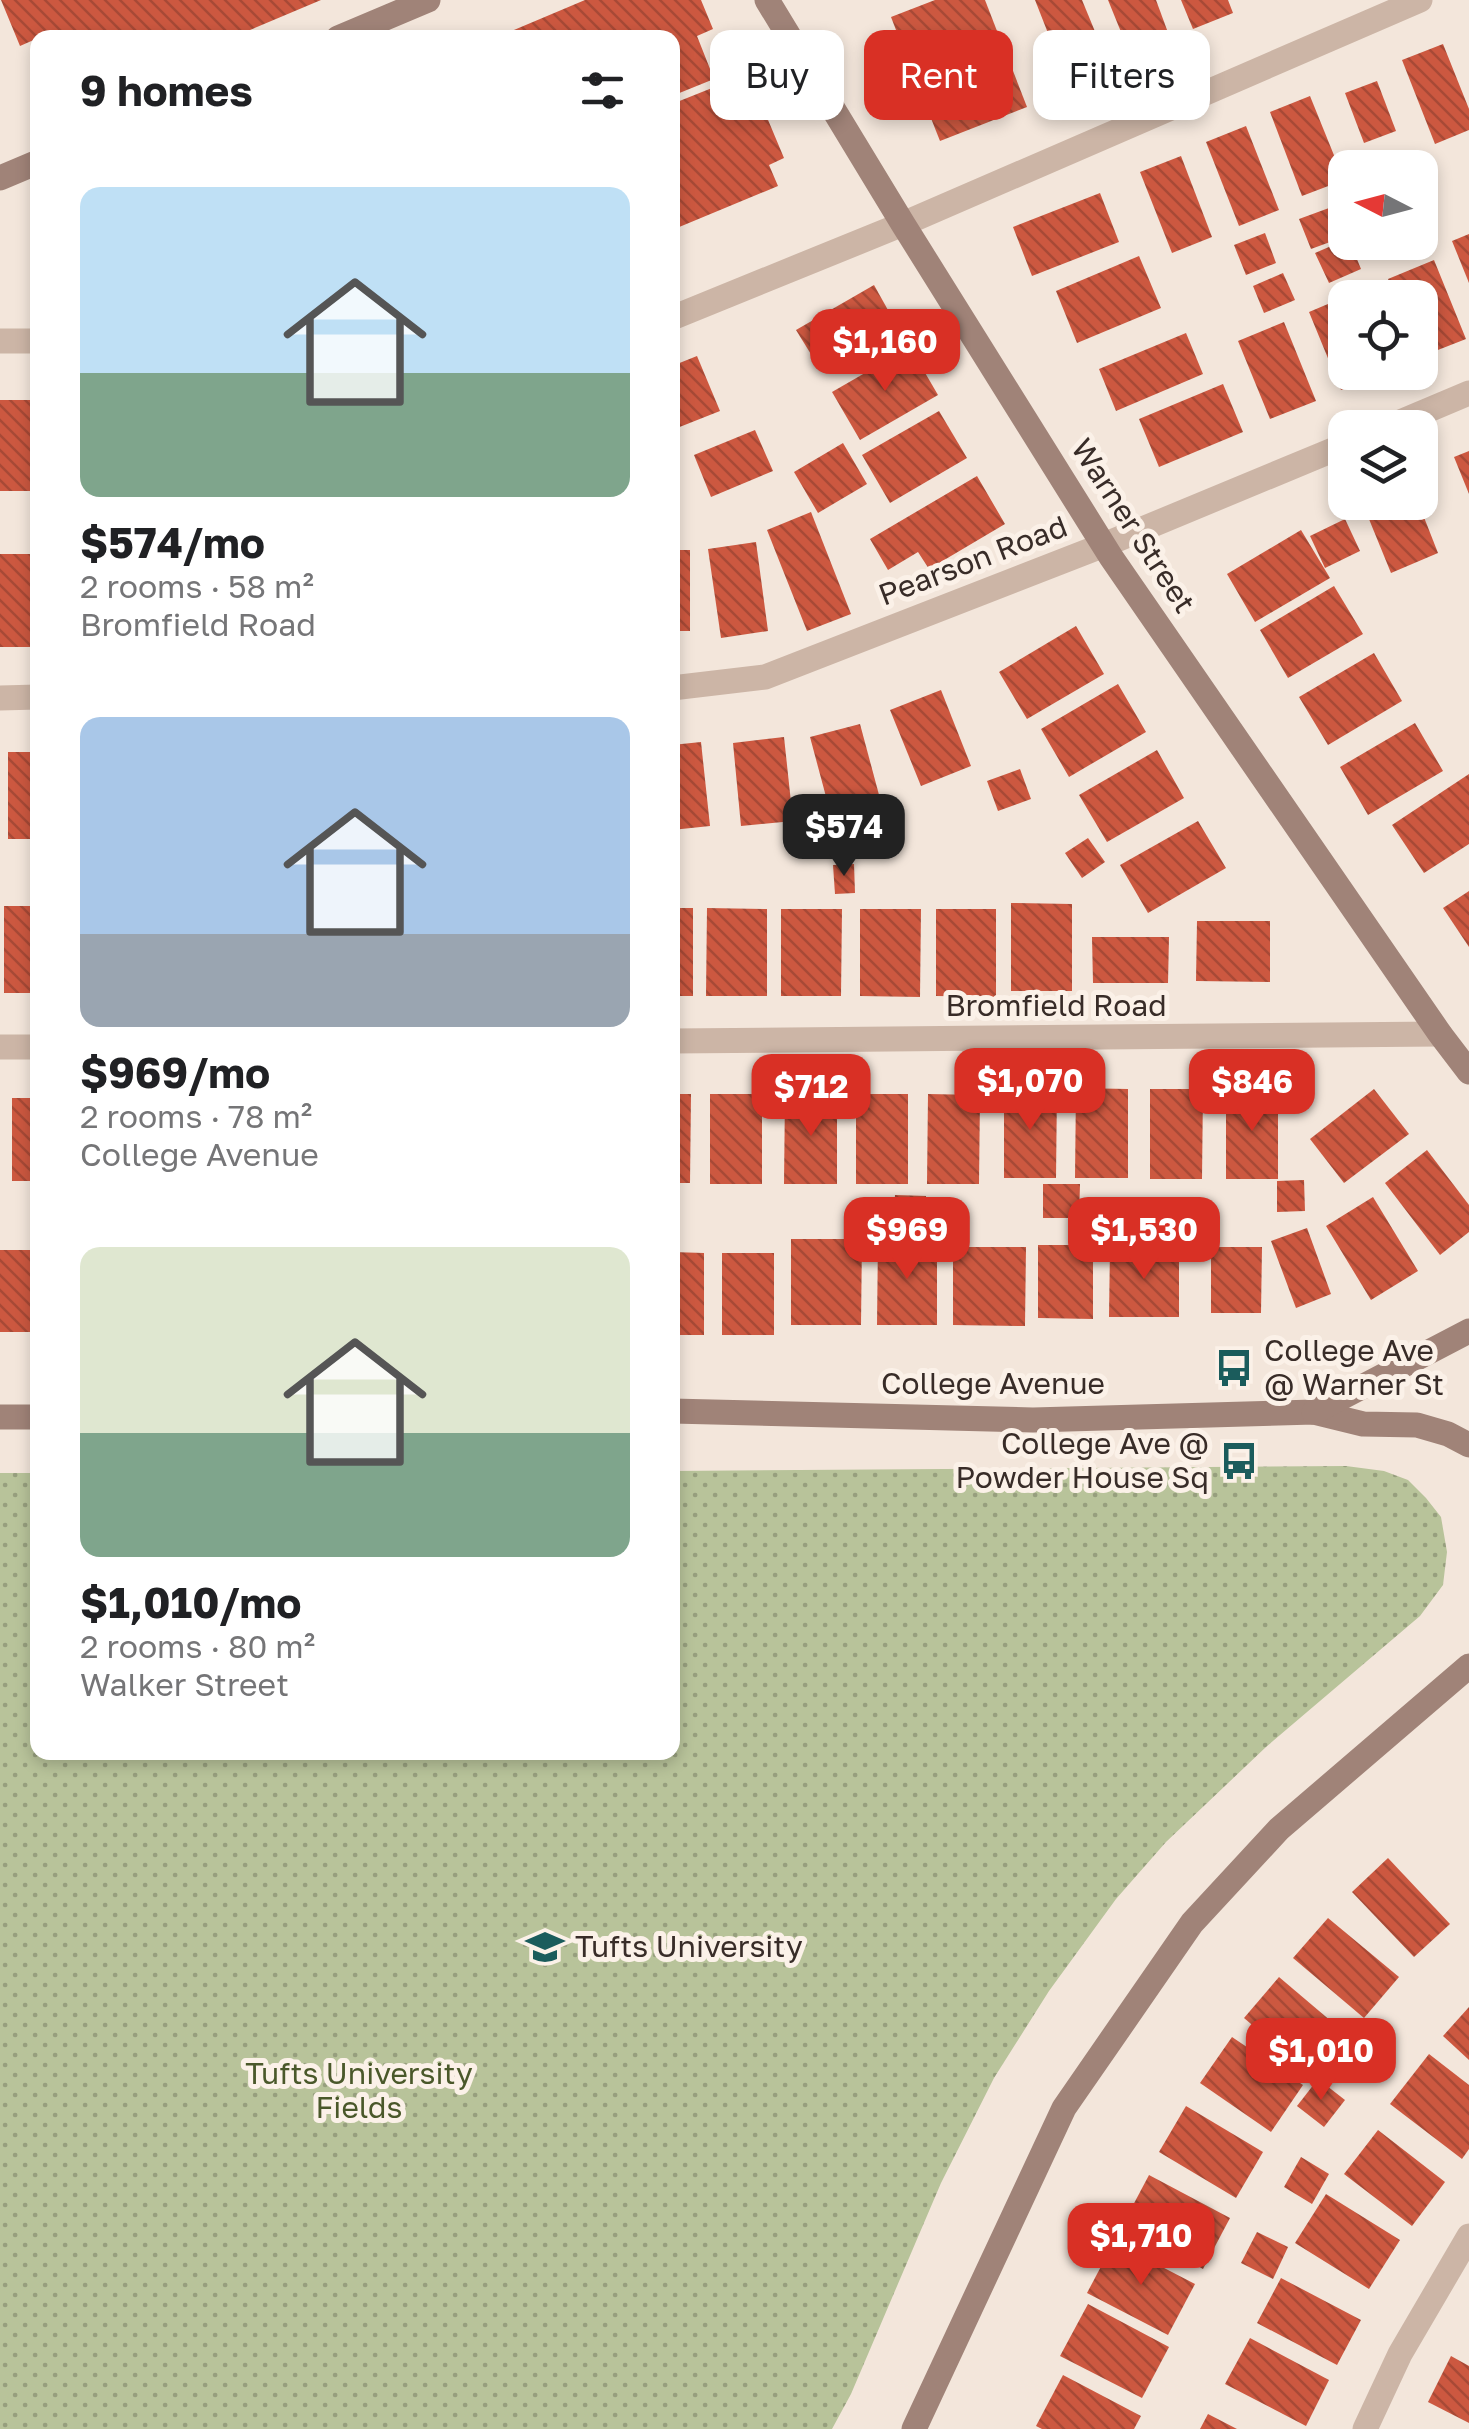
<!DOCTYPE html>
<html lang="en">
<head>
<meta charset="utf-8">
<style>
	:root { --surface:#fff; --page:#f6f6f6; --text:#202124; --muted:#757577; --accent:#d93025 }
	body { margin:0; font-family:"Golos Text",sans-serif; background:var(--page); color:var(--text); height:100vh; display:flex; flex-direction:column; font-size:38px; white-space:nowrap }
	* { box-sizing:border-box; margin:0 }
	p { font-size:32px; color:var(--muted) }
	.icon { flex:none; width:55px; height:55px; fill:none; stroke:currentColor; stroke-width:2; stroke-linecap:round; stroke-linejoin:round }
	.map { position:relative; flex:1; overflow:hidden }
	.drawer { position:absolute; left:30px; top:30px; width:650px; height:1730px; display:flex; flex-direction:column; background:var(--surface); border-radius:20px; box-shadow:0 5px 15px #0003 }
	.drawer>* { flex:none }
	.top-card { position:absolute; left:710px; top:30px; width:608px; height:90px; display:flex; gap:20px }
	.needle { width:65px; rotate:276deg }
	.controls { position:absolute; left:1328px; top:150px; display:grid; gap:20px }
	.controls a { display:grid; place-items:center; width:110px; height:110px; border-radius:20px; background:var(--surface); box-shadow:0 5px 15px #0003; font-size:50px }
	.price { position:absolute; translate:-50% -85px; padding:0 22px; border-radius:20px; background:var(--accent); color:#fff; font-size:32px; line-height:65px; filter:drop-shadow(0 2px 5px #0008) }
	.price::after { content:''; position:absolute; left:50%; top:60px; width:30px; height:22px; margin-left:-15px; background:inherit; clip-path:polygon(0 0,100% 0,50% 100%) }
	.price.current { background:#222; color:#fff }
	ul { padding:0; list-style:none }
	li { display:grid; align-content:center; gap:20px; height:530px; padding:0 50px }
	li span { display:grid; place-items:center; height:310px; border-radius:20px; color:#555 }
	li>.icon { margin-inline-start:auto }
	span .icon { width:180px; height:180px; fill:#fffc; stroke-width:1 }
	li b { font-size:42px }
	h2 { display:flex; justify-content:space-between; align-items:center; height:120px; padding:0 50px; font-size:42px }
	.chip { padding:0 35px; border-radius:20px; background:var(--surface); box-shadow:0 5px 15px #0003; font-size:35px; line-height:90px }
	.chip.current { background:var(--accent); color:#fff }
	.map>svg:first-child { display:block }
	.park { fill:url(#park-dots) }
	.building { fill:url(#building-back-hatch) }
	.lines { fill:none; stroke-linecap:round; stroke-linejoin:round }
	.street { stroke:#ccb5a6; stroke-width:25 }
	.secondary { stroke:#a08378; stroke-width:25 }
	.labels { text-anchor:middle; stroke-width:10; stroke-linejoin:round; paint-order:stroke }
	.street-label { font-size:30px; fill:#382c28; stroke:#fbf1e8 }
	.poi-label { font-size:30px; fill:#382c28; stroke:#fbf1e8; text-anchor:start }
	.park-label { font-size:30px; fill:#4a582a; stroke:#fbf1e8 }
</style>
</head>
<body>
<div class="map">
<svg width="1469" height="2429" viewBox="0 0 1469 2429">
	<defs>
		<pattern id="park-dots" width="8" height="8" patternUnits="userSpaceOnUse" patternTransform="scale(2.5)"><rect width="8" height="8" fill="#b8c39a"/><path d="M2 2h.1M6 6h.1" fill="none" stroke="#979f7e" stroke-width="1.8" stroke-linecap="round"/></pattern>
		<pattern id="building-back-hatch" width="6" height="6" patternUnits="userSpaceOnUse" patternTransform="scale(2.5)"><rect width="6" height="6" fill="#cc5840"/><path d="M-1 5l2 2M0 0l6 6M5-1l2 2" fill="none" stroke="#a74936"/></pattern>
	</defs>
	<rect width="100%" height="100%" fill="#f3e6db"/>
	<!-- park -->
	<path class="park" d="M1346,1466L1384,1471L1408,1480L1426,1498L1441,1517L1447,1552L1443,1585L1420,1616L1266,1747L1166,1842L1116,1899L1049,1991L994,2078L941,2183L851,2394L832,2429H0V1473H37L38,1752H672L673,1471Z"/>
	<!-- building -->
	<g class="building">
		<path d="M1,0H321L231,38H46L45,35L20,46Z"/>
		<path d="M585,0H701L713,29L697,36L714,79L672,96V38H495Z"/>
		<path d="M935,0H985L997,31L910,66L891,17Z"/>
		<path d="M1035,0H1082L1108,63L1066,79Z"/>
		<path d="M1108,0H1156L1170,38L1130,54Z"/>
		<path d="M1181,0H1228L1233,13L1193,29Z"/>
		<path d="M1443,44L1469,109V130L1435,144L1402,60Z"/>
		<path d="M1008,58L1027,107L940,141L921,93Z"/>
		<path d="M1377,81L1396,131L1364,143L1345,93Z"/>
		<path d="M753,84L784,158L769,165L778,186L672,230V104L717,86L722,97Z"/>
		<path d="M1310,96L1344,180L1302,196L1270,112Z"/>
		<path d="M1246,126L1279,210L1239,226L1206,142Z"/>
		<path d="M1181,156L1212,237L1172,253L1140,172Z"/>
		<path d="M1100,193L1119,242L1032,276L1013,227Z"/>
		<path d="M1329,208L1341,238L1311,249L1299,219Z"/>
		<path d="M1265,233L1276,263L1246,275L1234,245Z"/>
		<path d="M1469,234V283L1452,241Z"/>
		<path d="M1345,240V242H1350L1361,269L1329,283L1315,253Z"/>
		<path d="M1139,256L1161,308L1077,343L1056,291Z"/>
		<path d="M1434,260L1466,339L1420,357V298H1395L1388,279Z"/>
		<path d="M1283,273L1295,300L1264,313L1253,286Z"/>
		<path d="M874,285L898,328L822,372L796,330Z"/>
		<path d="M1354,293L1356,298H1345V372L1384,373L1341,390L1309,312Z"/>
		<path d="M1284,322L1316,401L1270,419L1238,341Z"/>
		<path d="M1186,333L1203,374L1116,411L1099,369Z"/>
		<path d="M910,347L938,395L860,440L832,392Z"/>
		<path d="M697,356L720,411L672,430V366Z"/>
		<path d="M1223,384L1243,432L1159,467L1139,419Z"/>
		<rect x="0" y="400" width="36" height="91"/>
		<path d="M939,411L967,458L890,503L862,455Z"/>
		<path d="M755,430L773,471L711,497L694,455Z"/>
		<path d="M843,443L867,484L818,513L794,472Z"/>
		<path d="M1469,451V494L1454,457Z"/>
		<path d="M977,476L1005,524L929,569L918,552L888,570L870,539Z"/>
		<path d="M1362,502H1418L1438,553L1391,573Z"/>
		<path d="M811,512L851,614L807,631L767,530Z"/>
		<path d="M1345,519L1360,551L1325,568L1310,536Z"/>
		<path d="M1301,530L1330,578L1255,622L1227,574Z"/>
		<path d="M756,542L768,631L721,638L708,549Z"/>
		<rect x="672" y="550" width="18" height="81"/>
		<rect x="0" y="554" width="33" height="93"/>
		<path d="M1334,586L1363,634L1288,678L1260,630Z"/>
		<path d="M1076,626L1104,674L1027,719L999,672Z"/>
		<path d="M1374,653L1402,701L1328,745L1299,697Z"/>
		<path d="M1118,684L1146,732L1069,777L1041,729Z"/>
		<path d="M941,690L971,766L921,786L890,710Z"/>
		<path d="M1415,723L1443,771L1368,815L1340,767Z"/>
		<path d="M860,724L882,806L832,819L810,737Z"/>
		<path d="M784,737L793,821L741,826L733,743Z"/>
		<path d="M701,742L710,826L672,830V745Z"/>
		<path d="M1157,750L1184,798L1107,842L1079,795Z"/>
		<rect x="8" y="752" width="30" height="87"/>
		<path d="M1020,769L1031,799L998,811L987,781Z"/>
		<path d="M1469,774V844L1424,873L1392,825Z"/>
		<path d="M1198,821L1226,868L1148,913L1120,865Z"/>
		<path d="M1088,838L1105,862L1082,878L1065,853Z"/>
		<path d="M854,864L855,893L835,894L833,865Z"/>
		<path d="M1469,891V947L1443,908Z"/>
		<path d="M1011,903L1072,904V991H1011Z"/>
		<rect x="4" y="906" width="34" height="87"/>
		<rect x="672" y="908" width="21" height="88"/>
		<path d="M707,908L767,909V996H706Z"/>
		<path d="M781,909H842L841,996H781Z"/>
		<path d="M860,909H921L920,997L860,996Z"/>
		<path d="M936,909H996V997L936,996Z"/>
		<path d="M1197,921H1270V982L1196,981Z"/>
		<path d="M1092,937H1169L1168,983H1093Z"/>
		<path d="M1004,1088H1057L1056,1178H1004Z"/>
		<path d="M1076,1088L1128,1089V1178H1075Z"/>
		<path d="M1150,1089H1203L1202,1179H1150Z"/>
		<rect x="1226" y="1089" width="52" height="90"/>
		<path d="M1374,1089L1409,1134L1344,1183L1310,1139Z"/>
		<path d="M672,1094H691L690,1183H672Z"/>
		<rect x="710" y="1094" width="52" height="90"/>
		<path d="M785,1094H837V1184H784Z"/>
		<rect x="856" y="1094" width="52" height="90"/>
		<path d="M928,1094L980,1095L979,1184H927Z"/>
		<rect x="12" y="1098" width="26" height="83"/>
		<path d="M1427,1150L1469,1205V1232L1440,1255L1385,1183Z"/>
		<path d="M1304,1180L1305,1211L1277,1212V1181Z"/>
		<path d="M1043,1184H1080L1079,1218H1043Z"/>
		<path d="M895,1195L926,1196L924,1226L893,1224Z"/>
		<path d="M1373,1197L1418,1271L1371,1300L1326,1226Z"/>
		<path d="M1307,1228L1331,1294L1296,1308L1271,1241Z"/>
		<path d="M791,1239H862L861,1325H791Z"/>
		<path d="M878,1239H937V1325H877Z"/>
		<path d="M1038,1245H1093V1319L1038,1318Z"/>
		<path d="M953,1247H1026L1025,1326L953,1325Z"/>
		<path d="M1110,1247H1179V1317H1109Z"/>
		<path d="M1211,1247H1262L1261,1313H1211Z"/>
		<rect x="0" y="1250" width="38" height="82"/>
		<path d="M672,1252L704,1253V1335H672Z"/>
		<rect x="722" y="1253" width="52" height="82"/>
		<path d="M1388,1858L1450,1924L1414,1957L1352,1892Z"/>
		<path d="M1328,1918L1399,1977L1364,2018L1293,1958Z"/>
		<path d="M1279,1977L1345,2033L1310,2074L1244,2018Z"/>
		<path d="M1469,2007V2060L1443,2036Z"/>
		<path d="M1232,2037L1303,2085L1271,2132L1200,2083Z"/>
		<path d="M1429,2054L1469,2085V2149L1462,2159L1390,2104Z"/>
		<path d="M1318,2079L1345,2100L1324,2127L1297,2106Z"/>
		<path d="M1186,2106L1263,2152L1236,2198L1159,2152Z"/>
		<path d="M1378,2130L1445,2182L1412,2226L1344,2174Z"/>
		<path d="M1301,2157L1329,2174L1312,2204L1284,2187Z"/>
		<path d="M1149,2175L1230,2218L1203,2269L1122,2226Z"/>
		<path d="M1326,2194L1400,2240L1369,2289L1295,2243Z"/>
		<path d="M1257,2232L1288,2247L1273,2279L1241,2263Z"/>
		<path d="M1114,2242L1195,2284L1168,2335L1087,2293Z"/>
		<path d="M1281,2278L1361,2320L1337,2365L1257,2323Z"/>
		<path d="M1088,2304L1169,2347L1142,2398L1060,2356Z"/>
		<path d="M1250,2338L1329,2380L1306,2426L1225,2384Z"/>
		<path d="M1451,2356L1469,2366V2423L1428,2402Z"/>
		<path d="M1063,2375L1141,2416L1134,2429H1042L1036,2426Z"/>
		<path d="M1208,2414L1237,2429H1200Z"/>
	</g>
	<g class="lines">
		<!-- street -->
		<g class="street">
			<path d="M672,318L903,224L1420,0"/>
			<path d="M0,341H38"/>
			<path d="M1386,428L1469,393"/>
			<path d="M672,688L765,677L1104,545L1345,445"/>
			<path d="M0,698L38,697"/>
			<path d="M672,1041L1440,1034"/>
			<path d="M0,1047H38"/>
			<path d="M1365,2429L1400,2354L1469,2236"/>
		</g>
		<!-- secondary -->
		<g class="secondary">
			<path d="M767,0L903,224L1111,557L1440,1034L1469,1072"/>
			<path d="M338,38L428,0"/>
			<path d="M0,178L38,162"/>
			<path d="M672,1411L1033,1420L1314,1412L1363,1424L1417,1425L1448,1434L1469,1445"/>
			<path d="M1314,1412L1469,1331"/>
			<path d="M0,1417H38"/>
			<path d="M914,2429L1064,2108L1192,1923L1279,1829L1469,1666"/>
		</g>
	</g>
	<!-- icons -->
	<defs>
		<g id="bus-bare" transform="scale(3)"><path d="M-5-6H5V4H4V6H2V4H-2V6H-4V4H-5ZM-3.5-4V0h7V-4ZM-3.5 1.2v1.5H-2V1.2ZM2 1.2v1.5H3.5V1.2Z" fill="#1b5c5c" stroke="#fbf1e8" stroke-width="2.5" paint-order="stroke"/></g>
		<g id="university-bare" transform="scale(3)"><path d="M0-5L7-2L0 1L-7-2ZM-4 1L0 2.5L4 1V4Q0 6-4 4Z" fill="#1b5c5c" stroke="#fbf1e8" stroke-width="2.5" paint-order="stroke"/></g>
	</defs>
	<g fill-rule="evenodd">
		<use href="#bus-bare" x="1234" y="1368"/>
		<use href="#bus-bare" x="1239" y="1461"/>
		<use href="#university-bare" x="545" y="1947"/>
	</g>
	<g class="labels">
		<!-- street labels -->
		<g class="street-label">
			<text transform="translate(1133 526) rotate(57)" y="10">Warner Street</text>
			<text transform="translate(973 561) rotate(-21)" y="10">Pearson Road</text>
			<text x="1056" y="1016">Bromfield Road</text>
			<text x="993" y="1394">College Avenue</text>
		</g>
		<!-- poi labels -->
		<g class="poi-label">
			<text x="1264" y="1361">College Ave<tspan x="1264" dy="34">@ Warner St</tspan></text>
			<text x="1209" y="1454" text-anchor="end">College Ave @<tspan x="1209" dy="34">Powder House Sq</tspan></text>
			<text x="575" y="1957">Tufts University</text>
		</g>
		<!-- park labels -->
		<g class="park-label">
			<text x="359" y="2084">Tufts University<tspan x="359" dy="34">Fields</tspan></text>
		</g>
	</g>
</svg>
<div class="controls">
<a><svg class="needle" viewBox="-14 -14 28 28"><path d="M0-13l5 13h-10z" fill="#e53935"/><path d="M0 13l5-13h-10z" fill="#757577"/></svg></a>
<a><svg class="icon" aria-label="locate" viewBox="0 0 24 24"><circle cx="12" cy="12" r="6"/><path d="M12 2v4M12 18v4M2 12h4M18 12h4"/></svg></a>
<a><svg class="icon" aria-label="layers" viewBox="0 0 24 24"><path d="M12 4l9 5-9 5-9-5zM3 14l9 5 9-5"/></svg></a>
</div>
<b class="price" style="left:885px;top:394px">$1,160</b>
<b class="price current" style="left:844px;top:879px">$574</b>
<b class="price" style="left:1030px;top:1133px">$1,070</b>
<b class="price" style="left:1252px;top:1134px">$846</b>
<b class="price" style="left:811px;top:1139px">$712</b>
<b class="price" style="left:907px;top:1282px">$969</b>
<b class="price" style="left:1144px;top:1282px">$1,530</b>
<b class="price" style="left:1321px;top:2103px">$1,010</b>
<b class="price" style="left:1141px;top:2288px">$1,710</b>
<div class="top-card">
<a class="chip">Buy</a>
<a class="chip current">Rent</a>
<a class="chip">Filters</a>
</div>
<section class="drawer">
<h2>9 homes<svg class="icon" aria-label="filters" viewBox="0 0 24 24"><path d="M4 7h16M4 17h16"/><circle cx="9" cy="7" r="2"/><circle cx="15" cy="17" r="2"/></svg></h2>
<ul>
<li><span style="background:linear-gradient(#bfe0f5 60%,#7fa58c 0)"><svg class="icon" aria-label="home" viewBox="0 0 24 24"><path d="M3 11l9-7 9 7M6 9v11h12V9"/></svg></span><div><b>$574/mo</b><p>2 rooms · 58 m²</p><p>Bromfield Road</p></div></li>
<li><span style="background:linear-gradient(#a9c7e8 70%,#9aa5b1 0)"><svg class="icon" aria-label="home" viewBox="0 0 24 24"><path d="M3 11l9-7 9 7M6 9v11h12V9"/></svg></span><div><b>$969/mo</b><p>2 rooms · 78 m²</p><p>College Avenue</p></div></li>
<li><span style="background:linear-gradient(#dfe7d0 60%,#7fa58c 0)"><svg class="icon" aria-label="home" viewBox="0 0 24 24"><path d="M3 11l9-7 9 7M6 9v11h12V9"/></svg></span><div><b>$1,010/mo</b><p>2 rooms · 80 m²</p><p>Walker Street</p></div></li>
</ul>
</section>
</div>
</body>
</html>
